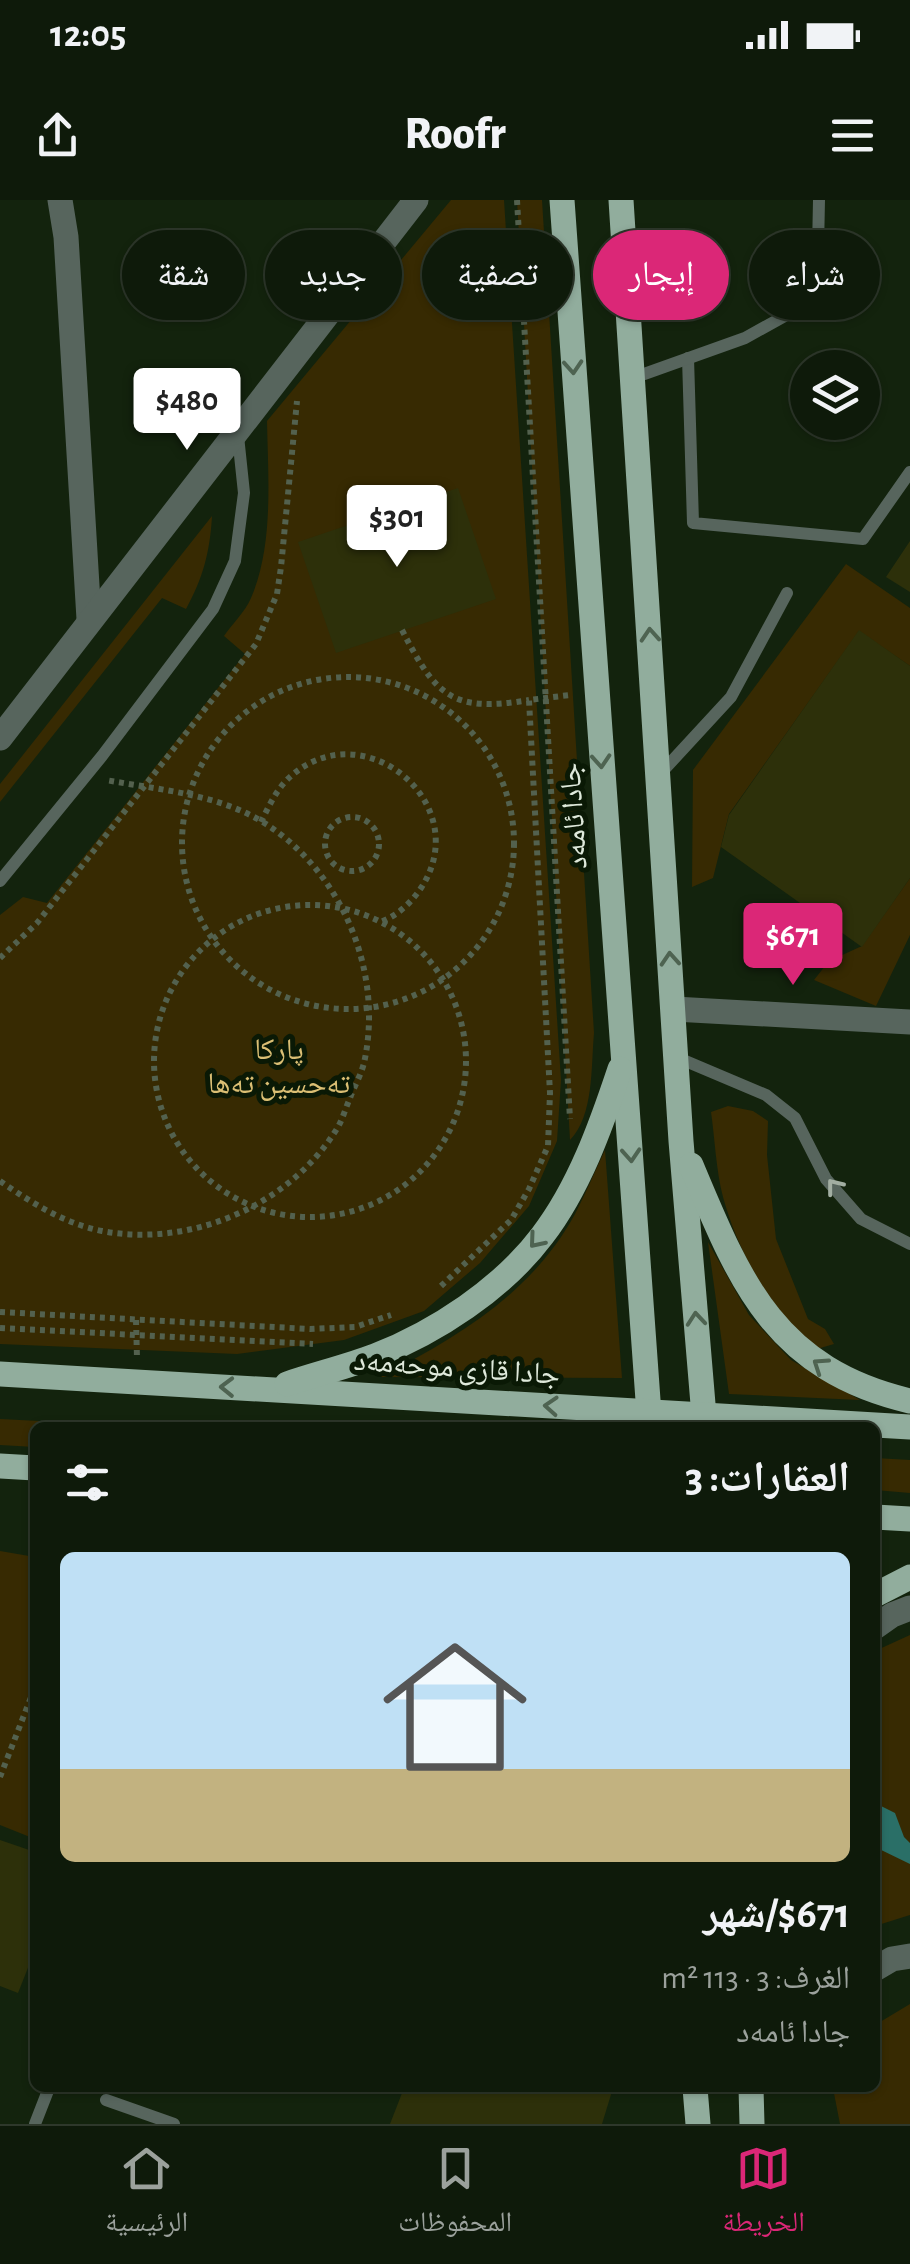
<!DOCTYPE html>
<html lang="ar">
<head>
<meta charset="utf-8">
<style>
	:root { --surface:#0e1a0a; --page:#172313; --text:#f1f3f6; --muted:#9ba19c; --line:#2e382b; --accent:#db2777 }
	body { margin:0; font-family:"Alegreya Sans","Noto Naskh Arabic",sans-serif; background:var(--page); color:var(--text); direction:rtl; height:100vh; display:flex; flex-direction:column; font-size:38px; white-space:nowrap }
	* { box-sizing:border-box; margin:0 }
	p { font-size:32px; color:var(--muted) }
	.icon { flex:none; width:55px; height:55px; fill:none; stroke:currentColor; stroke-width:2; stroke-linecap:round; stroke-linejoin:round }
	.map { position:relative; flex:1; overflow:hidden; direction:ltr }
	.side { position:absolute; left:30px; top:1222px; width:850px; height:670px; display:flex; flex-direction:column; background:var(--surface); border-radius:15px; box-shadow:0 2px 8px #0004,0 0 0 2px var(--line); direction:rtl }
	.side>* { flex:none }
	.guide { position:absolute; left:30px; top:30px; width:850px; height:90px; direction:rtl; display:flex; gap:20px }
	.tools { position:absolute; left:790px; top:150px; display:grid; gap:20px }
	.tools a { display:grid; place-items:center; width:90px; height:90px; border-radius:50%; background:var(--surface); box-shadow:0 2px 8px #0004,0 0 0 2px var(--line); font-size:50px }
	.price { position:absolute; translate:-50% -85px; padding:0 22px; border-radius:10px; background:#fff; color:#222; font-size:32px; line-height:65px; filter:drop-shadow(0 2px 5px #0008) }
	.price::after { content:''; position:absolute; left:50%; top:60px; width:30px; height:22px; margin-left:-15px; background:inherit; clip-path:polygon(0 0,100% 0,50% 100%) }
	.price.on { background:var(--accent); color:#fff }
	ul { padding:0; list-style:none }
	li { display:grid; align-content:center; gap:20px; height:530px; padding:0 30px }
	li+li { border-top:2px solid var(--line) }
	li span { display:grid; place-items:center; height:310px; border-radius:15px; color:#555 }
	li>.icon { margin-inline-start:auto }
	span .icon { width:180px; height:180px; fill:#fffc; stroke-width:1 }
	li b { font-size:42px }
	h2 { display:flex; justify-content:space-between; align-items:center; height:120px; padding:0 30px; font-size:42px }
	.pill { padding:0 35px; border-radius:45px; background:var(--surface); box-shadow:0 2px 8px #0004,0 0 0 2px var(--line); font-size:35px; line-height:90px }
	.pill.on { background:var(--accent); color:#fff }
	.status { display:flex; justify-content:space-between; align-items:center; height:70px; padding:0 50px; background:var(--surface); direction:ltr }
	.status svg { height:28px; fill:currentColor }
	header { display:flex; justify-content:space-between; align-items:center; height:130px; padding:0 30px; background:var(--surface); font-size:45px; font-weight:800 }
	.dock { display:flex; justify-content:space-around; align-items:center; height:140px; border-top:2px solid var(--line); background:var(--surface); font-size:28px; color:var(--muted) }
	.dock a { display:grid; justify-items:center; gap:5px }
	.dock .on { color:var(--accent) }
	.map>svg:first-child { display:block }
	.green { fill:#372a02 }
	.water { fill:#2a6f67 }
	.building { fill:#2d300a }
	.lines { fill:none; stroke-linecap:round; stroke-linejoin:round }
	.path { stroke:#53614e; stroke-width:6; stroke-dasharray:5 5; stroke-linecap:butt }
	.service { stroke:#57655d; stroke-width:12 }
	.minor { stroke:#57655d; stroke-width:25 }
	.primary { stroke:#91ad9d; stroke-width:25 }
	.oneway { stroke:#4e6351 }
	.oneway2 { stroke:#a2aea2 }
	.labels { text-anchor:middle; stroke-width:10; stroke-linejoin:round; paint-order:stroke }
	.street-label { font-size:30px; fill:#dfe9db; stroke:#0a1905 }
	.park-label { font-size:30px; fill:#dbbf74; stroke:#0a1905 }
</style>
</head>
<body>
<div class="status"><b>12:05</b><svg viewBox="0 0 49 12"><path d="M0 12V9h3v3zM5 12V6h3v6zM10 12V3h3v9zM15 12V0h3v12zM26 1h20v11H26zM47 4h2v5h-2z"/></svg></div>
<header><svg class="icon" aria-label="menu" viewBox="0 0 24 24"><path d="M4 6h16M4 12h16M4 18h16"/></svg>Roofr<svg class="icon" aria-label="share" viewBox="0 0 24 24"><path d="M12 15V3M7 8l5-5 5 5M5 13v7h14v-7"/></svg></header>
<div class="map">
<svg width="910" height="1924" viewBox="0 0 910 1924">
	<rect width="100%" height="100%" fill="#13230d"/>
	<!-- green -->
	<g class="green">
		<path d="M451,0H504L561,880L557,941L529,1006L480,1063L424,1111L344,1140L237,1154L0,1144V715L23,697L47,703L245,454L224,436C232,424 245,412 251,398C274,345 268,277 267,221Z"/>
		<path d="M517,0H542L594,833C591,866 594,916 570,940Z"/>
		<path d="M212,316C210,352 203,378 186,409L162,398L0,602V584Z"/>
		<path d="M846,364L910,408V466L859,431L729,614L713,678L692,687L693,570Z"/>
		<path d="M910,678V735L876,806L814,780L829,761L862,746Z"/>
		<path d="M728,906L753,911L768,921L767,955L776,1039L808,1119L825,1129L834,1144L817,1149C771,1110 739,1055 723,997C716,970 715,940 711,912Z"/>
		<path d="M605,950L622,1178L380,1177C458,1137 532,1093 575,1014C586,993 595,971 605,950Z"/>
		<path d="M708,1042L749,1115L791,1160L860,1200L729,1194Z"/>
		<path d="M0,1219L159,1227L35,1228V1247L0,1245Z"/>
		<path d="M875,1258L910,1260V1293L875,1290Z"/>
		<path d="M0,1351L35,1357V1639L0,1625Z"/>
		<path d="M910,1435V1715L875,1726V1451Z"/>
		<path d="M910,1804V1924H840L833,1888H875V1825Z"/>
	</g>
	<!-- water -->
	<path class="water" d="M875,1603L895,1613L904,1637L910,1643V1664L875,1647Z"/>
	<!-- building -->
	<g class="building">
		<path d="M458,288L496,399L336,453L298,342Z"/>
		<path d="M910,341V392L886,377Z"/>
		<path d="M859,430L910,466V678L862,747L721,647L729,615Z"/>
		<path d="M0,1640L35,1652V1750L18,1793L0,1786Z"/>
		<path d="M404,1888H613L602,1924H390Z"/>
	</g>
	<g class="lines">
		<!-- path -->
		<g class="path">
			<path d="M517,0L570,919"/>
			<path d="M402,430C436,496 452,513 529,500"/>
			<circle cx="348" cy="643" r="166"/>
			<circle cx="352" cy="644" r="27"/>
			<path d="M261,622C269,606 277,588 291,576C365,511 476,605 421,688C411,703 397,716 380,722"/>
			<circle cx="310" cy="861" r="156"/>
			<path d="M0,758L37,723L256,444L277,394L281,367L297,201"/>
			<path d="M0,981C32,1003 63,1023 102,1031C191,1048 291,1005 338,927C343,918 346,907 350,898C354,887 361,875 364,863C384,773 343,674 266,624C219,594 160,590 106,580"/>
			<path d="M441,1086L511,1020L529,989L548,946L550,893L529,500L570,495"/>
			<path d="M0,1112L310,1129L355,1127L391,1115"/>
			<path d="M136,1120L137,1158"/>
			<path d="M0,1128L313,1144"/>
			<path d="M0,1577L35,1487"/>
		</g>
		<!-- service -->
		<g class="service">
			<path d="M688,158L693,323L863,339L910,272"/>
			<path d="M633,178L745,138L817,98L819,0"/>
			<path d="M660,574L731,497L787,393"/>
			<path d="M0,681L102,556L213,409L235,361L244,293L238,236"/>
			<path d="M676,857L766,895L795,918L826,979L861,1019L910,1044"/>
			<path d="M106,1900L174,1924"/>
			<path d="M35,1924L49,1888"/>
		</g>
		<!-- minor -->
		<g class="minor">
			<path d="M60,0L66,37L89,419"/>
			<path d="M0,538L416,0"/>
			<path d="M674,809L910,822"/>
			<path d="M875,1427L892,1415L910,1408"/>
			<path d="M875,1769L892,1759L910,1756"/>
		</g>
		<!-- primary -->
		<g class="primary">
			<path d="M562,0L650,1228"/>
			<path d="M621,0L681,941L705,1228"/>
			<path d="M691,965C740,1082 774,1169 910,1201"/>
			<path d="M0,1174L910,1227"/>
			<path d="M287,1184C316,1174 346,1167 375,1156C436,1132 502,1089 542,1036C579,988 601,926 620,869"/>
			<path d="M0,1266L35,1268"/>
			<path d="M875,1317L910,1319"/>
			<path d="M875,1395L910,1377"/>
			<path d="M695,1888L698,1924"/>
			<path d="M751,1888L752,1924"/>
		</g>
	</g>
	<!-- one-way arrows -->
	<defs><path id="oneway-chevron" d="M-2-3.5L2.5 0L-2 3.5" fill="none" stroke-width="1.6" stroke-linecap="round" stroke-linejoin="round" transform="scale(2.5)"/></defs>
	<g class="oneway">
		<use href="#oneway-chevron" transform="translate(573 167) rotate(86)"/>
		<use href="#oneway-chevron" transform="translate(650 435) rotate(-94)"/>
		<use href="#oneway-chevron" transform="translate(601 561) rotate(86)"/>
		<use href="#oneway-chevron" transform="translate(670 759) rotate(-94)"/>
		<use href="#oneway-chevron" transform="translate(631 955) rotate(86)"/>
		<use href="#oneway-chevron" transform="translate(536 1041) rotate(130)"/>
		<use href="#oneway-chevron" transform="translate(696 1119) rotate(-95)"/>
		<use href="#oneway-chevron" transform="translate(820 1165) rotate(-146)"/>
		<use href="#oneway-chevron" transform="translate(227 1187) rotate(-179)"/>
		<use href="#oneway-chevron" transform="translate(551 1206) rotate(-176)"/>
	</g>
	<use class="oneway2" href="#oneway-chevron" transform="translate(834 986) rotate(-128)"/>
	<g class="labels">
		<!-- street labels -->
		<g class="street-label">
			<text transform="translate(573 616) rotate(-94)" y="10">جادا ئامەد</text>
			<text transform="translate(457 1167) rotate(4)" y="10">جادا قازی موحەمەد</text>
		</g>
		<!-- park labels -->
		<g class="park-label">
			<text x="279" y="859">پارکا<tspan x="279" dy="34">تەحسین تەها</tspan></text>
		</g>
	</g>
</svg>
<div class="tools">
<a><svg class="icon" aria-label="layers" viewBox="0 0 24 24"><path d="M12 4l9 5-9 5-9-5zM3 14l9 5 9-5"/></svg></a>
</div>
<b class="price" style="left:187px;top:253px">$480</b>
<b class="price" style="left:397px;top:370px">$301</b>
<b class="price on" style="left:793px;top:788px">$671</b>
<div class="guide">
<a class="pill">شراء</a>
<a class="pill on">إيجار</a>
<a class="pill">تصفية</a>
<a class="pill">جديد</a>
<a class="pill">شقة</a>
</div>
<section class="side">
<h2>العقارات: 3<svg class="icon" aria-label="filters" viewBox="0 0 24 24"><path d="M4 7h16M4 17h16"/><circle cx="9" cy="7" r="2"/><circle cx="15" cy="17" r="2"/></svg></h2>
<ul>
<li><span style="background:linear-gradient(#bfe0f5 70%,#c2b280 0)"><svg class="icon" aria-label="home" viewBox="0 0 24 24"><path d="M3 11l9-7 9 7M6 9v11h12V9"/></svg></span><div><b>$671/شهر</b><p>الغرف: 3 · 113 m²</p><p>جادا ئامەد</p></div></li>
</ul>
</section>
</div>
<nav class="dock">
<a class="on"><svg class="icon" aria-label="map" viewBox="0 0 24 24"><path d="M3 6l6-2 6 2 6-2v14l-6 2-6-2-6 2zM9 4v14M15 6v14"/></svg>الخريطة</a>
<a><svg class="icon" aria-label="saved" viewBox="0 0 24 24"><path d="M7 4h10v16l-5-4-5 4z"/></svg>المحفوظات</a>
<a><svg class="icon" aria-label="home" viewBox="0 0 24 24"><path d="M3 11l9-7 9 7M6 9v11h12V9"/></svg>الرئيسية</a>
</nav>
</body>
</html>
